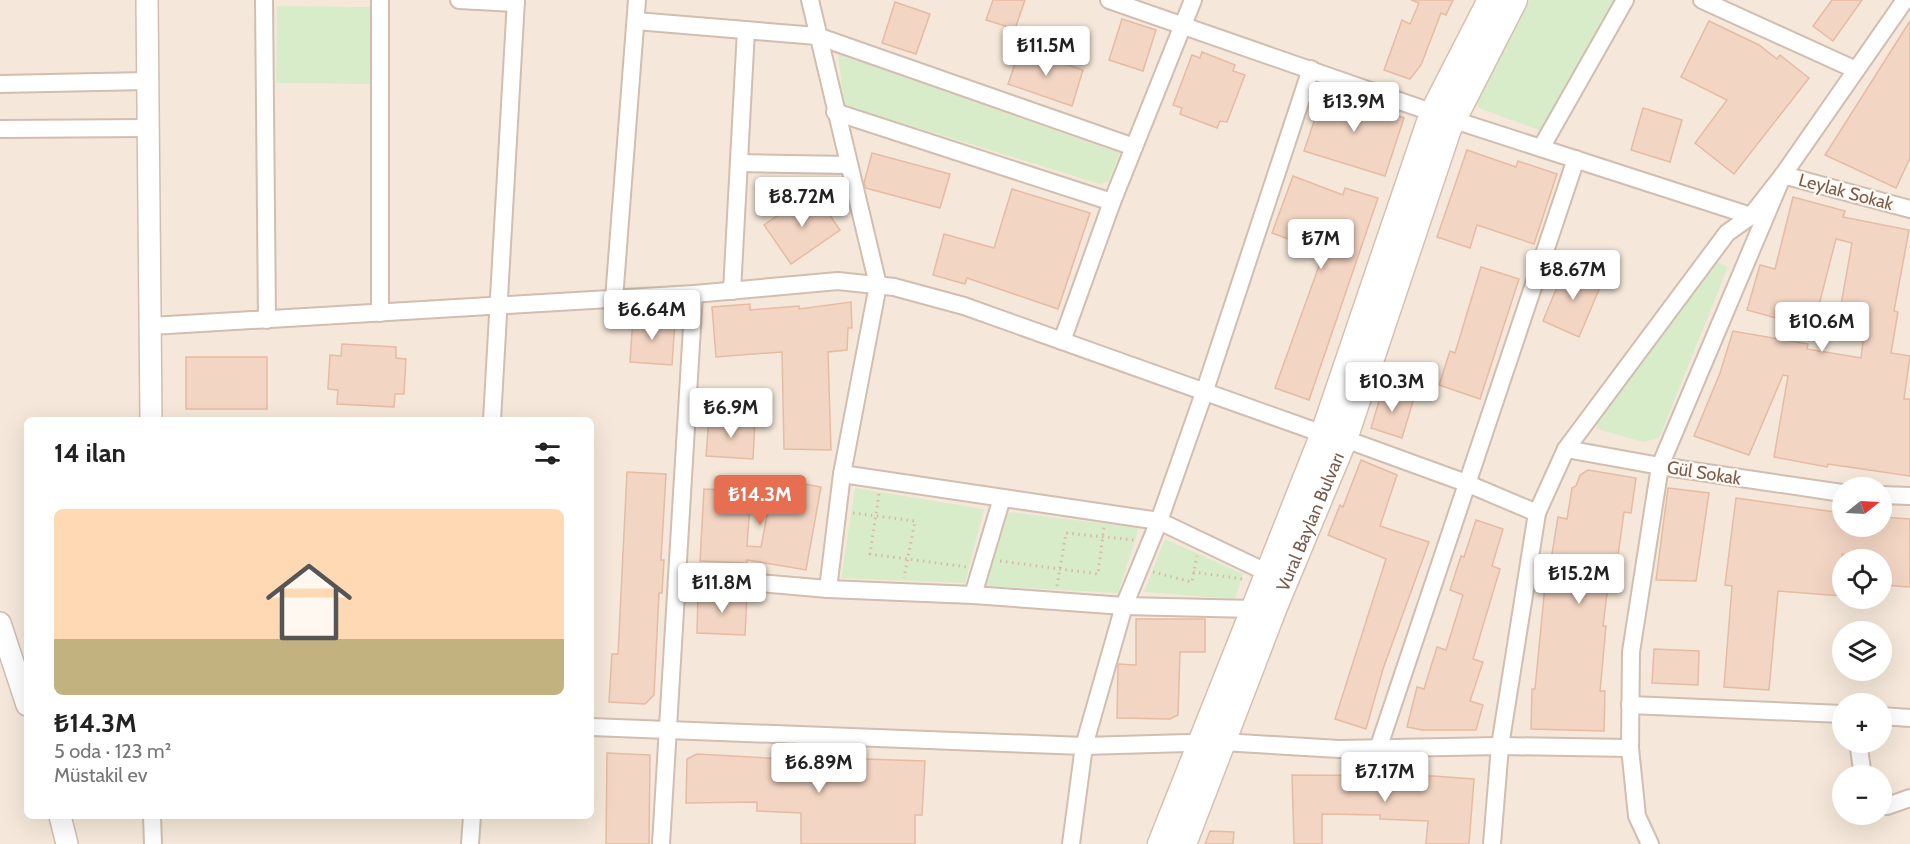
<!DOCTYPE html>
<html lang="tr">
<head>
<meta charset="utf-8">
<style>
	:root { --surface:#fff; --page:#f6f6f6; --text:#222; --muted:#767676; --accent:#e76f51 }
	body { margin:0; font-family:Cabin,sans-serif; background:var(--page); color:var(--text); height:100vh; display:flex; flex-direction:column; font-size:22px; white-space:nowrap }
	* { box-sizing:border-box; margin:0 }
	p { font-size:20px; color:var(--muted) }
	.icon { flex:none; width:33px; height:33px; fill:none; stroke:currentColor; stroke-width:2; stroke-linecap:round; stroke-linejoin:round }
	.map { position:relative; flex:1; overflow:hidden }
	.side { position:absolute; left:24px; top:417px; width:570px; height:402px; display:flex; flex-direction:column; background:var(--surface); border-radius:9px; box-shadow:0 6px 24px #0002 }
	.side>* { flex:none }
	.needle { width:39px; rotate:72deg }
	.buttons { position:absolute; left:1832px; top:477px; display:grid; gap:12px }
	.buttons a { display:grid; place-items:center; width:60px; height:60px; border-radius:50%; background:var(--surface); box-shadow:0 6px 24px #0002; font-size:30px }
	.price { position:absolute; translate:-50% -51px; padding:0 14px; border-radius:6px; background:#fff; color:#222; font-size:20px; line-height:39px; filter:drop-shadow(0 2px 3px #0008) }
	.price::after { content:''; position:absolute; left:50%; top:36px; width:18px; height:14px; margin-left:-9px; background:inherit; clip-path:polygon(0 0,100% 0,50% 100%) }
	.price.active { background:var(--accent); color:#fff }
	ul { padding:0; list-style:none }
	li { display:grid; align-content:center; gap:12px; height:318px; padding:0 30px }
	li span { display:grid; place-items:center; height:186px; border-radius:9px; color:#555 }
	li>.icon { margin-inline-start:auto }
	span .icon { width:108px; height:108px; fill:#fffc; stroke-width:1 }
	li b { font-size:26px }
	h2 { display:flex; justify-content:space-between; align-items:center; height:72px; padding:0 30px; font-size:26px }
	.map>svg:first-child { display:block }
	.residential { fill:#f5e8da; fill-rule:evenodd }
	.green { fill:#d8ecc9 }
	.building { fill:#f3d5c3; stroke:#e6bba3; stroke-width:1.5 }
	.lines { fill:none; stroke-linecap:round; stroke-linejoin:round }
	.minor-casing { stroke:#d1beb0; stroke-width:20 }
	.tertiary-casing { stroke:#d1beb0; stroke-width:24 }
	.secondary-casing { stroke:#d6c0b0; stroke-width:27 }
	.path { stroke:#d9b8a5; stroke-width:3; stroke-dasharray:1.5 4.5; stroke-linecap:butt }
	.minor { stroke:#fff; stroke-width:16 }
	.tertiary { stroke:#fff; stroke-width:21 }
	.secondary { stroke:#fff; stroke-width:24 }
	.labels { text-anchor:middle; stroke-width:4.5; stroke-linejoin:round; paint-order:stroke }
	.street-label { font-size:18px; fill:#7a5c4d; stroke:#fffaf3 }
</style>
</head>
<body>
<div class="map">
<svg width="1910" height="844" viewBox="0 0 1910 844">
	<rect width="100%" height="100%" fill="#fdf6ec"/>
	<!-- residential -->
	<path class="residential" d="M0,0H1910V844H0ZM27,420H591V816H27ZM1842,488H1881V526H1842ZM1842,560H1881V598H1842ZM1842,632H1881V670H1842ZM1842,704H1881V742H1842ZM1842,776H1881V814H1842Z"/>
	<!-- green -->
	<g class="green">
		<path d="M1530,0H1617L1547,128L1539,130L1479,108L1476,103Z"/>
		<path d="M277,6L371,7L370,84L276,83Z"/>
		<path d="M838,54L1120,153L1108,182L1100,184L844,105Z"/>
		<path d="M1717,262L1728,267L1659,438L1643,442L1598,429L1595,423Z"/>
		<path d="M855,488L984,509L965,583L841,578Z"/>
		<path d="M1009,512L1139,528L1118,593L986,586Z"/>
		<path d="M1165,539L1243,574L1235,599L1144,592Z"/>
	</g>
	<!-- building -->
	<g class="building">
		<path d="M993,0H1025L1015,29L986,20Z"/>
		<path d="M1411,0H1453L1446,15L1441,13L1421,65L1410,79L1384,70L1402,20L1410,24L1419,3Z"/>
		<path d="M1832,0H1862L1833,41L1813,26Z"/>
		<path d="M895,2L930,14L916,54L882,43Z"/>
		<path d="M1122,19L1156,30L1143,71L1109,60Z"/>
		<path d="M1709,21L1759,45L1777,59L1780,55L1809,78L1734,174L1695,143L1727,100L1681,77Z"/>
		<path d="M1910,21V158L1896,188L1825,155Z"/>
		<path d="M1020,49L1083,70L1072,106L1008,84Z"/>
		<path d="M1202,52L1235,65L1233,71L1245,75L1227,122L1220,121L1217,128L1180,114L1182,108L1173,105L1192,55L1200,58Z"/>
		<path d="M1325,89L1404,118L1385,176L1304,151Z"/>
		<path d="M1643,108L1682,120L1670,162L1631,150Z"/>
		<path d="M1467,150L1516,167L1518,161L1557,174L1534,244L1477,225L1470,248L1437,237Z"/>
		<path d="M872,153L950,174L940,208L866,188L864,183Z"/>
		<path d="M1293,176L1343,195L1345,188L1378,198L1309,400L1275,388L1324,252L1272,233Z"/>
		<path d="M1012,189L1090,213L1058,309L967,278L965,284L933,275L944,234L994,248Z"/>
		<path d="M813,191L840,230L791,264L764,225Z"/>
		<path d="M1793,197L1845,211L1843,217L1909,230L1894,311L1898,312L1891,353L1910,356L1904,399H1910V476L1828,464L1827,467L1774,457L1788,376L1783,375L1749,455L1694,436L1720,373L1733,331L1808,344L1807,349L1861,358L1864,331L1837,327L1852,243L1836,239L1813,328L1747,310L1760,265L1775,269Z"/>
		<path d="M1566,265L1603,280L1579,337L1543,321Z"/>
		<path d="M1481,267L1519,279L1480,399L1439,385L1450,351L1455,353Z"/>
		<path d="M851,302L852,328H848L847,350L828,352L831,450L784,449L782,352L716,357L712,307L750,304V310L799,306V309Z"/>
		<path d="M633,317L675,320L672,365L630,362Z"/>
		<path d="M342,344L396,347V358L406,359L404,394H395L394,407L337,404L338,390L328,389L330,355L341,356Z"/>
		<rect x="186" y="357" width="81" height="52"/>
		<path d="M1383,388L1414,398L1402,438L1371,428Z"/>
		<path d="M709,419L755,422L753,459L706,456Z"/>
		<path d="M1361,460L1397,475L1380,526L1429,542L1383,669L1366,729L1335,719L1386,559L1328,535L1340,505L1343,507Z"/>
		<path d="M1588,470L1636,478L1631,513L1624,512L1617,563L1611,562L1603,626H1606L1600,691H1605L1604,731L1531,729L1532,689H1535L1547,565L1550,566L1558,517L1567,519L1572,488L1576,486L1580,475Z"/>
		<path d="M627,472L666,474L661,560H664L662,593H659L654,695L645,704L609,702L612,654H618Z"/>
		<path d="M774,478L821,487L806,570L747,560V563L700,561L704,489L751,491L747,546L761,547Z"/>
		<path d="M1668,488L1709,493L1696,581L1656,580Z"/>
		<path d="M1736,498L1842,513V526H1881V517L1910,519V587L1881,585V560L1842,554V596L1778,591L1769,690L1724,687L1732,586L1725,585Z"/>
		<path d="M1476,520L1503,529L1492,566L1500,569L1473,659L1483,662L1470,701L1483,705L1476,730H1422L1407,727L1417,687L1424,689L1437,647L1446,650L1463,595L1450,590L1461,556L1464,557Z"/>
		<path d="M698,593L747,595L745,635L697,633Z"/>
		<path d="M1136,619H1205V652H1180L1178,715L1170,719L1117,718L1118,667V664L1136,665Z"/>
		<path d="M1654,649L1699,651L1698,685L1652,683Z"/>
		<path d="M607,753L650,755L649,844H606Z"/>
		<path d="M697,754L804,760V757L925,761L922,815H915V844H801V813L757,811V802L686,803L687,759Z"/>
		<path d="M1292,775L1433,776L1474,779L1469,844H1426L1428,821L1380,819V815L1322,814V844H1294Z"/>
		<path d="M1210,831L1234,832L1233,844H1205Z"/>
	</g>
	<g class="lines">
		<!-- minor casing -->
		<g class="minor-casing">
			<g id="minor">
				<path d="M264,0L267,320"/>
				<path d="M459,0L516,3"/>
				<path d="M810,0L878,285L842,474L828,589"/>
				<path d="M1109,0L1454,120L1751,216"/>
				<path d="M1702,0L1856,70"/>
				<path d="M636,21L817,36L1134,147"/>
				<path d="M0,84L147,81"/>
				<path d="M835,112L1112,202"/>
				<path d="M0,129L148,128"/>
				<path d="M1541,148L1625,0"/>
				<path d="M739,163L849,165"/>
				<path d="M732,291L746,30"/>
				<path d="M614,299L637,0"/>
				<path d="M380,313V0"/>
				<path d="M151,326L694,294L838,281L894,287L964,306L1323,434"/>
				<path d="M1062,341L1112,202L1193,0"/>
				<path d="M492,420L516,0"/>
				<path d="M1345,439L1466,483L1537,513"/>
				<path d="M1566,449L1660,466L1842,493"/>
				<path d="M842,474L1159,521L1268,573"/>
				<path d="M1881,495L1910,496"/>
				<path d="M677,576L828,589L973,595L1124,606L1254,609"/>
				<path d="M973,595L1002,498"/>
				<path d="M1630,705L1842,714"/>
				<path d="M1881,716L1910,718"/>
				<path d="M591,727L1084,746L1222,742L1339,749L1500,746L1630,748"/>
				<path d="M1858,742L1863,776"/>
				<path d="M1378,749L1576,159"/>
				<path d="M1881,805L1887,806L1910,798"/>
				<path d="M152,816L153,844"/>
				<path d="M470,844L472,816"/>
				<path d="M661,844L694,294"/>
				<path d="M1071,844L1084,746L1124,606L1159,521L1204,393L1311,69"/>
				<path d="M1492,844L1500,746L1537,513L1566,449L1727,233L1751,216L1783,175L1910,209"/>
				<path d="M1650,844L1637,816L1630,748L1631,652L1660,466L1783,175L1905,0"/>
			</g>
		</g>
		<!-- tertiary casing -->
		<g class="tertiary-casing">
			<g id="tertiary">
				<path d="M147,0L151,420"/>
				<path d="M0,623L27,705"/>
				<path d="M60,816L67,844"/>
			</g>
		</g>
		<!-- secondary casing -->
		<g class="secondary-casing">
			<g id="secondary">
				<path d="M1160,844L1322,436L1432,113L1490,0"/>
				<path id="s1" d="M1184,844L1275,607L1345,439L1449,129L1515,0"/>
			</g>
		</g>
		<!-- path -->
		<g class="path">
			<path d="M879,494L870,554L967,567"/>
			<path d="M853,513L915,521L904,578"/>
			<path d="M1000,561L1098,574L1104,527"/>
			<path d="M1153,572L1192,582L1197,556"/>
			<path d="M1193,572L1243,579"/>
			<path d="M1057,586L1066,533L1134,540"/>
		</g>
		<!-- minor -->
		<use href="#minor" class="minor"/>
		<!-- tertiary -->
		<use href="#tertiary" class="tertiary"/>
		<!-- secondary -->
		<use href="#secondary" class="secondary"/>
	</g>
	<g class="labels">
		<!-- street labels -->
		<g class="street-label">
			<text transform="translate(1846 192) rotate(15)" y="6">Leylak Sokak</text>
			<text transform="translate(1704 473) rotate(9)" y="6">Gül Sokak</text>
			<text dy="6" stroke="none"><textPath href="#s1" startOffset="346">Vural Baylan Bulvarı</textPath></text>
		</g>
	</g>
</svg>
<div class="buttons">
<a><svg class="needle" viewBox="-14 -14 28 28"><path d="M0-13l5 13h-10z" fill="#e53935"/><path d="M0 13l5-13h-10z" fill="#767676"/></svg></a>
<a><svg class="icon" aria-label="locate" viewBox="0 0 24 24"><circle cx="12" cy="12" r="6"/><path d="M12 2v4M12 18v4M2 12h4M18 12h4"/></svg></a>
<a><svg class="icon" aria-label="layers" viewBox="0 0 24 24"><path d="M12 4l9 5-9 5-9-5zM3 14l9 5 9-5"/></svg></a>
<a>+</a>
<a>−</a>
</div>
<b class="price" style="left:1046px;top:77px">₺11.5M</b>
<b class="price" style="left:1354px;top:133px">₺13.9M</b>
<b class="price" style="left:802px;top:228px">₺8.72M</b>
<b class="price" style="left:1321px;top:270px">₺7M</b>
<b class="price" style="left:1573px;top:301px">₺8.67M</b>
<b class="price" style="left:652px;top:341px">₺6.64M</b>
<b class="price" style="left:1822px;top:353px">₺10.6M</b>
<b class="price" style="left:1392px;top:413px">₺10.3M</b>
<b class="price" style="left:731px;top:439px">₺6.9M</b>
<b class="price active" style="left:760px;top:526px">₺14.3M</b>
<b class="price" style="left:1579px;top:605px">₺15.2M</b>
<b class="price" style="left:722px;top:614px">₺11.8M</b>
<b class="price" style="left:819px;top:794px">₺6.89M</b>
<b class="price" style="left:1385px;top:803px">₺7.17M</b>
<section class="side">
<h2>14 ilan<svg class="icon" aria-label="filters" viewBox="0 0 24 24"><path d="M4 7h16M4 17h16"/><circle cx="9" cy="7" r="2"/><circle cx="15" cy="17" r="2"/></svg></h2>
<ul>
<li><span style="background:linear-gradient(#ffd9b3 70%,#c2b280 0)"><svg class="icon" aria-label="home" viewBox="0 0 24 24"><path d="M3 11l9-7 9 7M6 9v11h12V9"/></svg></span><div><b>₺14.3M</b><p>5 oda · 123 m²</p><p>Müstakil ev</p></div></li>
</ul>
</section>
</div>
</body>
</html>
